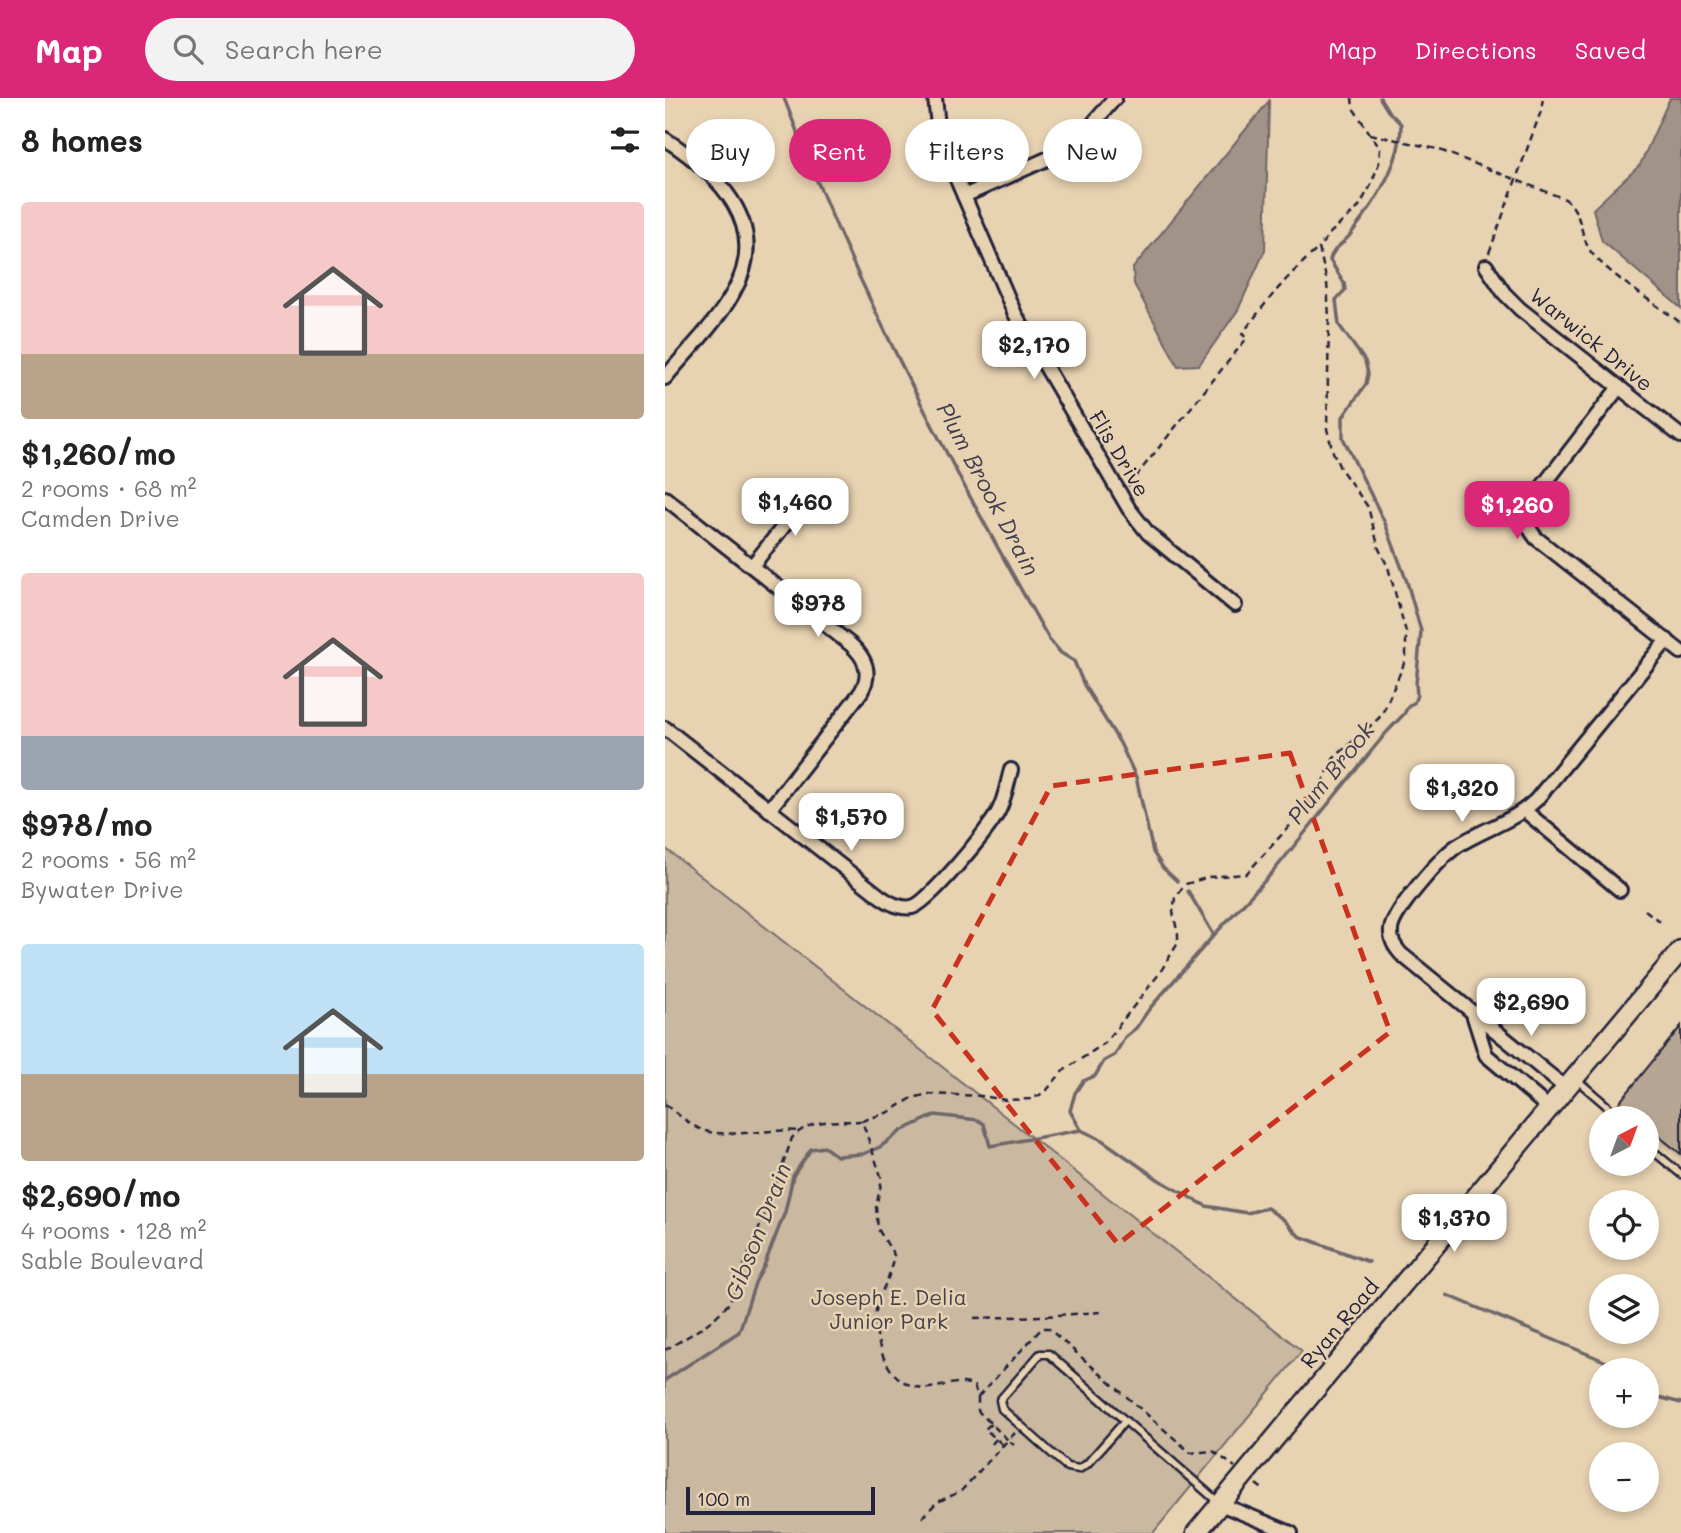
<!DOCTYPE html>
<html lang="en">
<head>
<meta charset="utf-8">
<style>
	:root { --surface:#fff; --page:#f2f2f2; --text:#222; --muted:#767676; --accent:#db2777 }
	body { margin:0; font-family:Mali,sans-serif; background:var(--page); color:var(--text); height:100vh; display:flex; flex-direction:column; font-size:26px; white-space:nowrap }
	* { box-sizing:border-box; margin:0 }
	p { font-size:23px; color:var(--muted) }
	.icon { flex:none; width:38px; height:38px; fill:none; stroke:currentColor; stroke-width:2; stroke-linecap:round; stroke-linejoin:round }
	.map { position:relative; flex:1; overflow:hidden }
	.side { display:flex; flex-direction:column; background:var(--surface); width:665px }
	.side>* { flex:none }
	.guide { position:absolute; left:21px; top:21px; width:665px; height:63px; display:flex; gap:14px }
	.needle { width:46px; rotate:41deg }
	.tools { position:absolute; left:924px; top:1008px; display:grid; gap:14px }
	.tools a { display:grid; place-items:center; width:70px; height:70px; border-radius:50%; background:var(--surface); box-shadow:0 4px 10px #0003; font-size:35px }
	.scale { position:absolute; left:21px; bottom:18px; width:189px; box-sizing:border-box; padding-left:7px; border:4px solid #22223b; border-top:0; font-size:19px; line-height:24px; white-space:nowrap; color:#22223b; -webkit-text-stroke:5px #e7d2b1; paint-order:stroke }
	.price { position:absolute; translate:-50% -60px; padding:0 16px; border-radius:14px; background:#fff; color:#222; font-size:23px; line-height:46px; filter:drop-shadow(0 2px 4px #0008) }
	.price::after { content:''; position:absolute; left:50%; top:42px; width:21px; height:16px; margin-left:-10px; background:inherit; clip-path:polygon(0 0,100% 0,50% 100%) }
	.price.selected { background:var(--accent); color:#fff }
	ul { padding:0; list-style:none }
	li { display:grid; align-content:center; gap:14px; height:371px; padding:0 21px }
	li span { display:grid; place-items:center; height:217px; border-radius:7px; color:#555 }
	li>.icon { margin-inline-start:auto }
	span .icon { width:126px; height:126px; fill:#fffc; stroke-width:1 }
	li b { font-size:30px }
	h2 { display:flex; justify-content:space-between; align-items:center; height:84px; padding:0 21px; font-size:30px }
	.chip { padding:0 24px; border-radius:32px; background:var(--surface); box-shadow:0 4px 10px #0003; font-size:24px; line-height:63px }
	.chip.selected { background:var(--accent); color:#fff }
	header { display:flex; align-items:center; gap:42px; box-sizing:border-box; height:98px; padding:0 35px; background:var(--accent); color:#fff }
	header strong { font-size:33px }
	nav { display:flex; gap:38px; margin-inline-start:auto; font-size:24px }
	.search { width:490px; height:63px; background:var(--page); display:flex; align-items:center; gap:18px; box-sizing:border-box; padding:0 24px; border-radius:38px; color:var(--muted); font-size:26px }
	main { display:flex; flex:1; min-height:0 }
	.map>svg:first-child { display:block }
	.green { fill:#cab9a0; stroke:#766e6e; stroke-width:2 }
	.water { fill:#a19387; stroke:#6e6669; stroke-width:2 }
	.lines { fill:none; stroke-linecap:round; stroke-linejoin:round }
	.stream { stroke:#6e6669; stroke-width:3.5 }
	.building { fill:#b7a693; stroke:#22223b; stroke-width:2; filter:url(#shadow) }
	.service-casing { stroke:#22223b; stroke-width:11 }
	.minor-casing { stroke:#22223b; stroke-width:18 }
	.secondary-casing { stroke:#22223b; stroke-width:23 }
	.path { stroke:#22223b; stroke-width:2.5; stroke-dasharray:7 5; stroke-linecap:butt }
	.service { stroke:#e7d2b1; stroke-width:6 }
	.minor { stroke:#e7d2b1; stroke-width:12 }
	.secondary { stroke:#e7d2b1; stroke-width:18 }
	.marked { fill:none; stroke:#c8321e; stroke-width:5; stroke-dasharray:14 9; stroke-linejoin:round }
	.labels { text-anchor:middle; stroke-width:5; stroke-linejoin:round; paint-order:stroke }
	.street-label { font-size:21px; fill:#22223b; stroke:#e7d2b1 }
	.park-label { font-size:21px; fill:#44404f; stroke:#e7d2b1 }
	.water-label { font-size:23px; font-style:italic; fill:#423e4e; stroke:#e7d2b1 }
</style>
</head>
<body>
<header>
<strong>Map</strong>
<div class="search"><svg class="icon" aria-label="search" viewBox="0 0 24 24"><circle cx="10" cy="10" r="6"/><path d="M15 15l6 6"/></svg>Search here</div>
<nav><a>Map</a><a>Directions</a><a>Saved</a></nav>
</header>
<main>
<section class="side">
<h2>8 homes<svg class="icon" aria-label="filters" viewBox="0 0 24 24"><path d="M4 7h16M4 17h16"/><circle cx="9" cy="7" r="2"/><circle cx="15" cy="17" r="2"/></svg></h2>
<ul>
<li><span style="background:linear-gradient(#f6c9c9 70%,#b9a48a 0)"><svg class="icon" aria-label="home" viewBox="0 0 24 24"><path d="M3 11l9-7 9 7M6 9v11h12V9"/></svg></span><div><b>$1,260/mo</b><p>2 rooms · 68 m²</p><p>Camden Drive</p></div></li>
<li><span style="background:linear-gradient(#f6c9c9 75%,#9aa5b1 0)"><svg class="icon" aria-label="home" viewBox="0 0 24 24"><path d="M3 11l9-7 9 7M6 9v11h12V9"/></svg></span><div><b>$978/mo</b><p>2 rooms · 56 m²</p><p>Bywater Drive</p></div></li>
<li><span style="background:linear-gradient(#bfe0f5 60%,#b9a48a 0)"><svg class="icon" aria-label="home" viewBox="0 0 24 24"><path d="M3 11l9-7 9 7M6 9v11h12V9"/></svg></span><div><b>$2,690/mo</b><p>4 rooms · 128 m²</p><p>Sable Boulevard</p></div></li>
</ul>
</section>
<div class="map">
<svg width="1016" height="1435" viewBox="0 0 1016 1435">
	<defs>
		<filter id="shadow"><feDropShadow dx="6" dy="6" stdDeviation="3.5" flood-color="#0004"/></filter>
	</defs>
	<rect width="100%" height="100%" fill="#e7d2b1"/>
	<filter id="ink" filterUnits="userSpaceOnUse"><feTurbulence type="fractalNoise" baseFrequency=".0143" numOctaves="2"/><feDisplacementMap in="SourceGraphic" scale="14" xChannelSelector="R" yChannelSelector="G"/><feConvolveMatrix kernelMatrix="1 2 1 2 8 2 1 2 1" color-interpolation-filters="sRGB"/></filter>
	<g filter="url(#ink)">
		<!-- green -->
		<path class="green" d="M0,750L637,1253L488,1435H0Z"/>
		<!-- water -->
		<g class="water">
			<path d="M1005,0H1016V210L937,143L928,111L975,67Z"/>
			<path d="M604,3L600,152L573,212L534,267L513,268L469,186L468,170Z"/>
		</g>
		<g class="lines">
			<!-- stream -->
			<g class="stream">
				<path d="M119,0C190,188 285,367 384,541L396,555L409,563L419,587L455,645L471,679L488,754L498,770L512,783"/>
				<path d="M523,793L549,837"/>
				<path d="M704,1164L634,1138L619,1122L602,1110L582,1115L541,1108L494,1082L437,1042L416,1032L405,1013L410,995L418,983L430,978L439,963L450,957L460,939L471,930L485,910L549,837L607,775L721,635L739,616L744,607L749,605L752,597L751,586L756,533L742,484L720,425L678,340V319L701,286L703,276L700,263L674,227L671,202L680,192L679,185L665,162C667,151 678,146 685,137C708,108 737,64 736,26L723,13L715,0"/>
				<path d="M782,1197L944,1265L951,1272"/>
				<path d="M0,1282L74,1234L90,1185L99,1168L120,1114L128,1078L146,1051L159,1049L172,1058L198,1056L215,1049L236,1033L270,1017L313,1022L319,1026L325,1048L416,1032"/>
				<path d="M982,1296L1016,1305"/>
			</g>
		</g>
		<!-- building -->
		<path class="building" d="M1016,928V1056L982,1029V1020H971L953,1006Z"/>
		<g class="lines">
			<!-- service casing -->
			<g class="service-casing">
				<g id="service">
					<path d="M912,982L941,1007L950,1020"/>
					<path d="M982,1048L1016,1076"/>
					<path d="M460,1323L422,1366L414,1371L402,1369L337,1311L335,1302L375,1256H384L553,1404"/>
				</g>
			</g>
			<!-- minor casing -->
			<g class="minor-casing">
				<g id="minor">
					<path d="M270,0L274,37L280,54L350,216L464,411L483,435L570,507"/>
					<path d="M0,41C54,76 107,128 68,195C51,226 22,253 0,280"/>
					<path d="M299,98L402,52L414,42L450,0"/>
					<path d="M821,168L839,195L855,211L1016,338"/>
					<path d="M954,289L864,406C859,419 862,429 871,440L1016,554"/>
					<path d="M0,400L185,546C201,560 207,575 196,594L104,712"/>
					<path d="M87,468L126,419L154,392"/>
					<path d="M0,630L216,799C225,805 235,811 247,809C263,806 324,731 333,714C340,701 342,686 346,672"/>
					<path d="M860,713L955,792"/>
					<path d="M808,916L821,957L885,1011"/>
					<path d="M902,991L736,856C730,849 725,842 726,832C727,814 776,759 792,748C818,731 848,724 871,702L1002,542"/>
					<path d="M555,1406L626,1435"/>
				</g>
			</g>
			<!-- secondary casing -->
			<g class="secondary-casing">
				<path id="secondary" d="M531,1435L1016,852"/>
			</g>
			<!-- path -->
			<g class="path">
				<path d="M705,36L772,51L900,101C918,114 914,137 926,154C943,176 992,207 1016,225"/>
				<path d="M824,155L876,13L878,0"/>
				<path d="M463,388L582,240L577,236C602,203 622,177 654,150"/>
				<path d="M980,812L998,826"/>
				<path d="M0,1007C11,1014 25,1027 37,1032C64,1041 104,1030 133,1033"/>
				<path d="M197,1023L224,1014L247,1000L264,996L317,998L341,1002L365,1001L373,998L381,993L398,973L440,945L494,876L513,845V837L508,814L510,800L514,794L521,786L544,779L581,776L650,700L669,660L714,620L720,610L741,561V534L723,469L714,451L703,409L675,370L668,354L662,331L664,220L662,184L654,150L664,136L693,110L705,89L714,65L715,51L712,46L688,10L687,0"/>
				<path d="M309,1220L380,1218L436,1214"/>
				<path d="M0,1252C22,1239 47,1226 64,1205L109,1093L127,1040C146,1019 172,1024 197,1023L217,1081L211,1109L213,1131L229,1157C227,1165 225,1175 222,1183C217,1193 212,1202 211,1213C208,1245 223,1290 261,1290C277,1290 294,1280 309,1288L313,1299V1313L343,1342L350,1335"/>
				<path d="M313,1299L377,1230H383L526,1355L548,1353L570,1369"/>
				<path d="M326,1326L320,1331L338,1347"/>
				<path d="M327,1346L331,1341"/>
				<path d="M591,1386L600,1393"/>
				<path d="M257,1420L271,1405L296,1393L343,1342L349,1347"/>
			</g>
			<!-- service -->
			<use href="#service" class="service"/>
			<!-- minor -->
			<use href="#minor" class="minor"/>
			<!-- secondary -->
			<use href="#secondary" class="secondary"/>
		</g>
	</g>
	<!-- marked area -->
	<path class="marked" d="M625,655L725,934L453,1146L267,912L386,688Z"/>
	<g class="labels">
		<!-- street labels -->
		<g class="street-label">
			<text transform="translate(926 242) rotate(39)" y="7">Warwick Drive</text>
			<text transform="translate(454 356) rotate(59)" y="7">Flis Drive</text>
			<text transform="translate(675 1226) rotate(-50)" y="7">Ryan Road</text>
		</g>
		<!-- park labels -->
		<g class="park-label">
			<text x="224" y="1207">Joseph E. Delia<tspan x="224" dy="24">Junior Park</tspan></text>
		</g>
		<!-- water labels -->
		<g class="water-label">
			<text transform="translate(323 391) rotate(62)" y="8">Plum Brook Drain</text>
			<text transform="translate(666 675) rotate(-51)" y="8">Plum Brook</text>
			<text transform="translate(93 1134) rotate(-69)" y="8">Gibson Drain</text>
		</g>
	</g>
</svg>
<div class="tools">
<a><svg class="needle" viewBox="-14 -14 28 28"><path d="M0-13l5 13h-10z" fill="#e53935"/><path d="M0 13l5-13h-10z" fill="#767676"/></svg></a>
<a><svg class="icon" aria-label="locate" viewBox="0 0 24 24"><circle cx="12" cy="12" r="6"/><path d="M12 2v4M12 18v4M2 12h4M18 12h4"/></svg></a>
<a><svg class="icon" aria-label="layers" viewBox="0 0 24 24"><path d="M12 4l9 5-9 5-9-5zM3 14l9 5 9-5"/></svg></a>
<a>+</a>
<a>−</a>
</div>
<div class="scale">100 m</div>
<b class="price" style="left:369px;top:283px">$2,170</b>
<b class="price" style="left:130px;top:440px">$1,460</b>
<b class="price selected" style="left:852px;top:443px">$1,260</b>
<b class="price" style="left:153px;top:541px">$978</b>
<b class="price" style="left:797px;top:726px">$1,320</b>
<b class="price" style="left:186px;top:755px">$1,570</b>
<b class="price" style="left:866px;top:940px">$2,690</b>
<b class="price" style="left:789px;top:1156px">$1,370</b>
<div class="guide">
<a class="chip">Buy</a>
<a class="chip selected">Rent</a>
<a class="chip">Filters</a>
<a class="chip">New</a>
</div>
</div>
</main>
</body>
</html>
